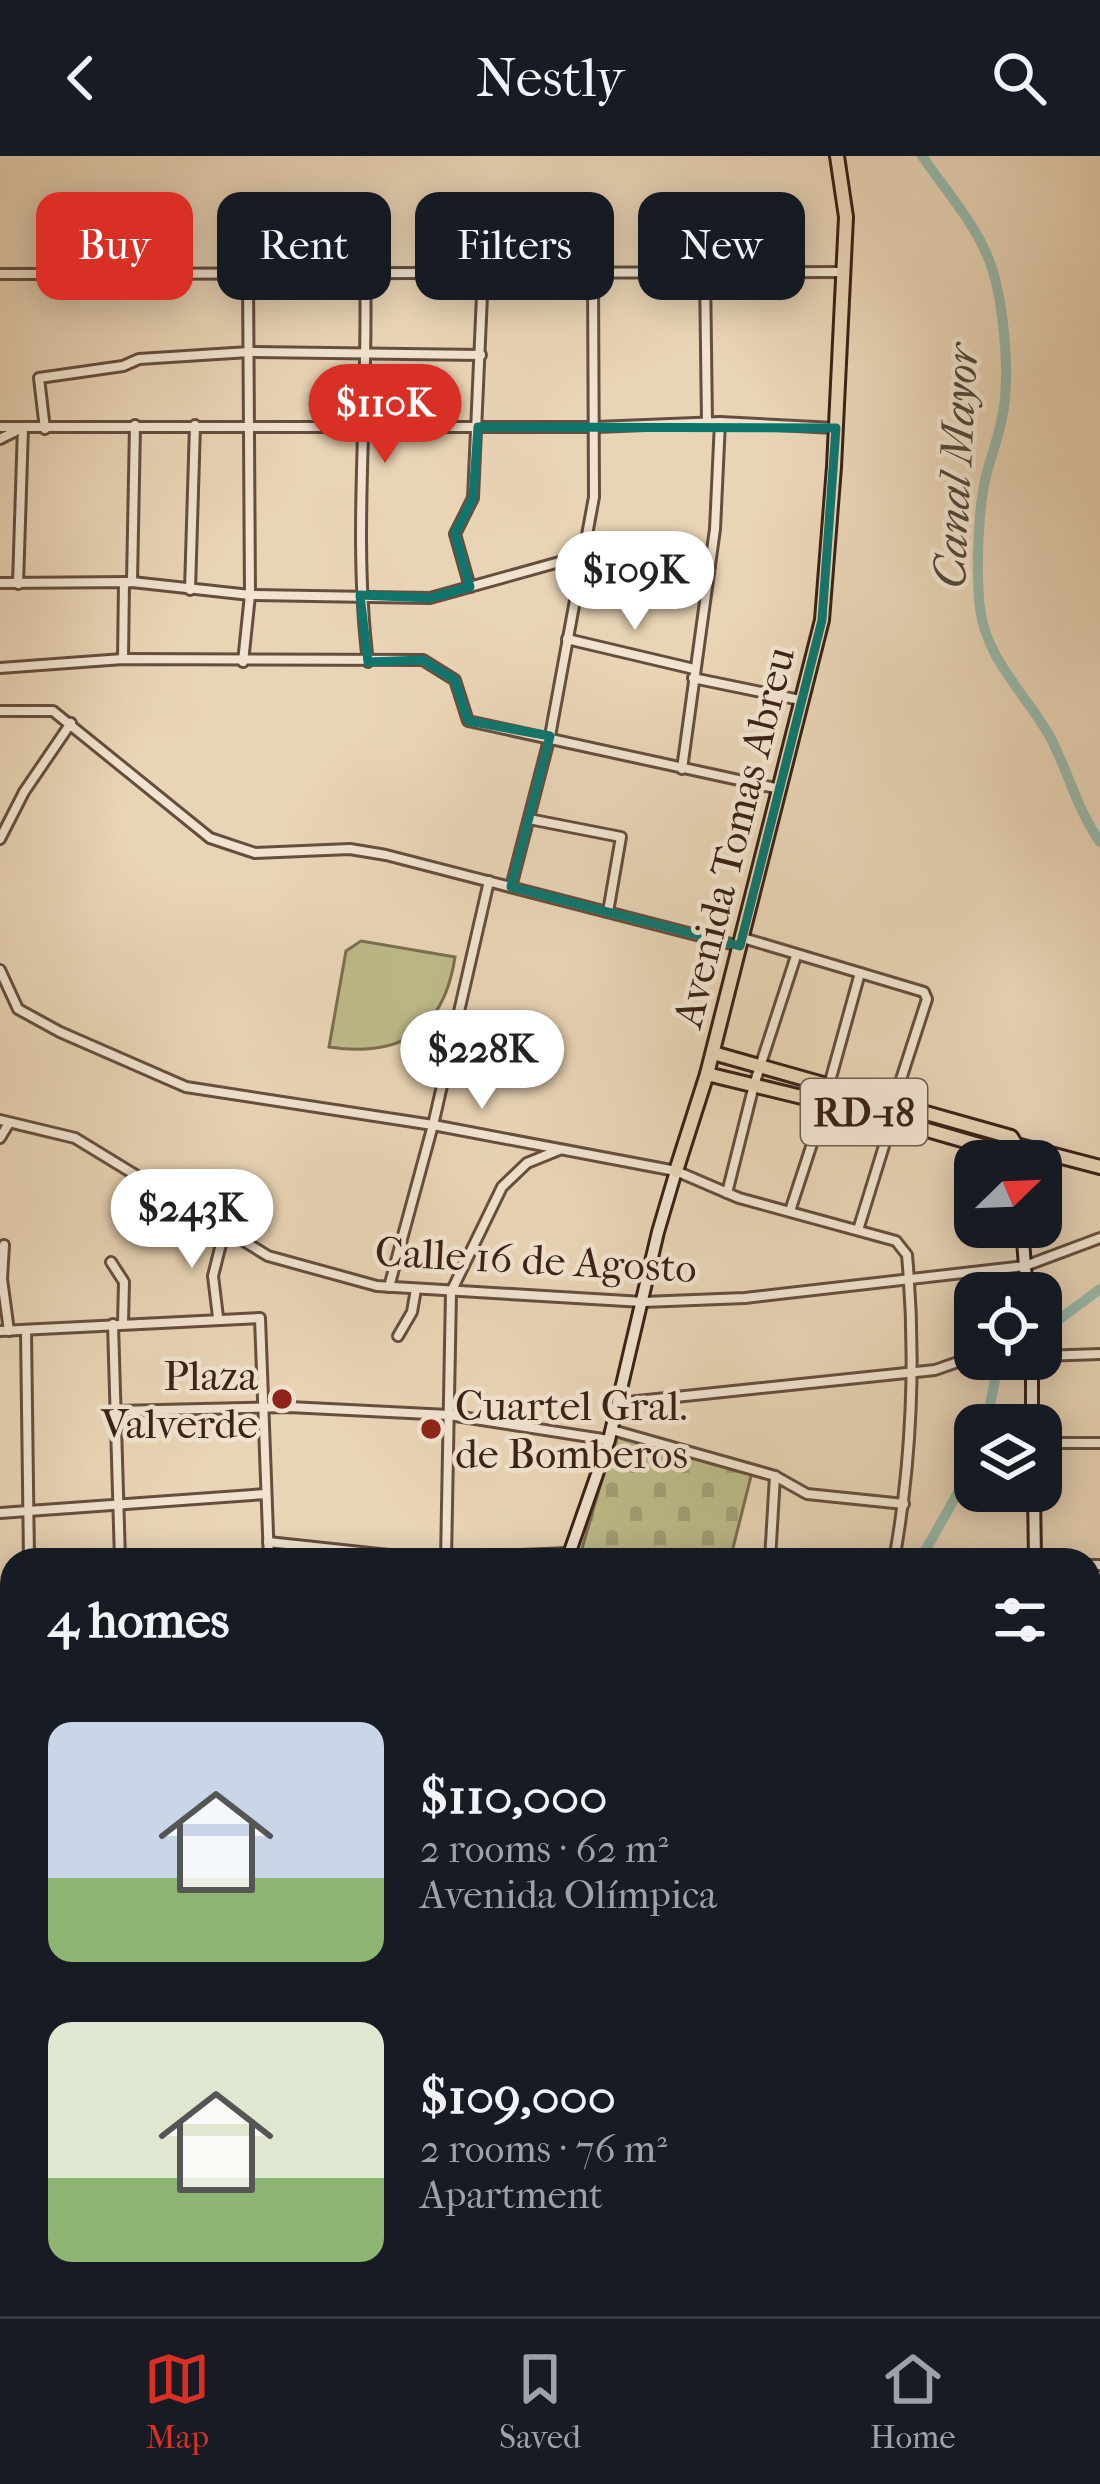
<!DOCTYPE html>
<html lang="en">
<head>
<meta charset="utf-8">
<style>
	:root { --surface:#171b24; --page:#242831; --text:#f1f3f6; --muted:#9ea1a6; --line:#363941; --accent:#d93025 }
	body { margin:0; font-family:"IM FELL French Canon",serif; background:var(--page); color:var(--text); height:100vh; display:flex; flex-direction:column; font-size:45px; white-space:nowrap }
	* { box-sizing:border-box; margin:0 }
	p { font-size:39px; color:var(--muted) }
	.icon { flex:none; width:66px; height:66px; fill:none; stroke:currentColor; stroke-width:2; stroke-linecap:round; stroke-linejoin:round }
	.map { position:relative; flex:1; overflow:hidden }
	.panel { position:absolute; left:0px; top:1392px; width:1101px; height:768px; display:flex; flex-direction:column; background:var(--surface); border-radius:36px 36px 0 0; box-shadow:0 6px 30px #0003 }
	.panel>* { flex:none }
	.hud { position:absolute; left:36px; top:36px; width:1029px; height:108px; display:flex; gap:24px }
	.needle { width:78px; rotate:67deg }
	.buttons { position:absolute; left:954px; top:984px; display:grid; gap:24px }
	.buttons a { display:grid; place-items:center; width:108px; height:108px; border-radius:24px; background:var(--surface); box-shadow:0 6px 30px #0003; font-size:60px }
	.price { position:absolute; translate:-50% -102px; padding:0 27px; border-radius:42px; background:#fff; color:#222; font-size:39px; line-height:78px; filter:drop-shadow(0 3px 6px #0008) }
	.price::after { content:''; position:absolute; left:50%; top:72px; width:36px; height:27px; margin-left:-18px; background:inherit; clip-path:polygon(0 0,100% 0,50% 100%) }
	.price.current { background:var(--accent); color:#fff }
	ul { padding:0; list-style:none }
	li { display:flex; align-items:center; gap:36px; height:300px; padding:0 48px }
	li span { display:grid; place-items:center; flex:none; width:336px; height:240px; border-radius:24px; color:#555 }
	li>.icon { margin-inline-start:auto }
	span .icon { width:144px; height:144px; fill:#fffc; stroke-width:1 }
	li b { font-size:51px }
	h2 { display:flex; justify-content:space-between; align-items:center; height:144px; padding:0 48px; font-size:51px }
	.tag { padding:0 42px; border-radius:24px; background:var(--surface); box-shadow:0 6px 30px #0003; font-size:42px; line-height:108px }
	.tag.current { background:var(--accent); color:#fff }
	header { display:flex; justify-content:space-between; align-items:center; height:156px; padding:0 48px; background:var(--surface); font-size:54px; font-weight:600 }
	.dock { display:flex; justify-content:space-around; align-items:center; height:168px; border-top:3px solid var(--line); background:var(--surface); font-size:33px; color:var(--muted) }
	.dock a { display:grid; justify-items:center; gap:6px }
	.dock .current { color:var(--accent) }
	.map>svg:first-child { display:block }
	.cemetery { fill:url(#cemetery-stones); stroke:#7c6e50; stroke-width:3 }
	.pitch { fill:#bdbb89; stroke:#7c6e50; stroke-width:3 }
	.lines { fill:none; stroke-linecap:round; stroke-linejoin:round }
	.canal { stroke:#98b8aa; stroke-width:10 }
	.street-casing { stroke:#664e3e; stroke-width:14 }
	.secondary-casing { stroke:#3b2117; stroke-width:16 }
	.primary-casing { stroke:#3b2117; stroke-width:18 }
	.street { stroke:#f1e3cf; stroke-width:8 }
	.secondary { stroke:#f1e3cf; stroke-width:10 }
	.primary { stroke:#e9d4b5; stroke-width:12 }
	.marked { fill:none; stroke:#0f766e; stroke-width:9; stroke-linejoin:round }
	.poi-dot { fill:#8f2418; stroke:#f1e3cf; stroke-width:4.5 }
	.labels { text-anchor:middle; stroke-width:9; stroke-linejoin:round; paint-order:stroke }
	.shield { fill:#f1e3cf; stroke:#725b4e; stroke-width:3 }
	.shield-label { font-size:39px; font-weight:bold; fill:#3b2117 }
	.street-label { font-size:42px; fill:#3b2117; stroke:#f1e3cf }
	.poi-label { font-size:42px; fill:#3b2117; stroke:#f1e3cf; text-anchor:end }
	.water-label { font-size:45px; font-style:italic; fill:#52473c; stroke:#f1e3cf }
</style>
</head>
<body>
<header><svg class="icon" aria-label="back" viewBox="0 0 24 24"><path d="M15 5l-7 7 7 7"/></svg>Nestly<svg class="icon" aria-label="search" viewBox="0 0 24 24"><circle cx="10" cy="10" r="6"/><path d="M15 15l6 6"/></svg></header>
<div class="map">
<svg width="1100" height="2160" viewBox="0 0 1100 2160">
	<defs>
		<pattern id="cemetery-stones" width="16" height="16" patternUnits="userSpaceOnUse" patternTransform="scale(3)"><rect width="16" height="16" fill="#bdbb89"/><path d="M2 7V4a2 2 0 0 1 4 0v3zM10 15v-3a2 2 0 0 1 4 0v3z" fill="#a3a076"/></pattern>
	</defs>
	<rect width="100%" height="100%" fill="#e9d4b5"/>
	<filter id="stains"><feTurbulence type="fractalNoise" baseFrequency=".00167" numOctaves="4"/><feColorMatrix values="0 0 0 0 .2 0 0 0 0 .09 0 0 0 0 .02 0 0 0 .5 -.17"/></filter>
	<radialGradient id="worn" r=".72"><stop offset=".6" stop-color="#630" stop-opacity="0"/><stop offset="1" stop-color="#630" stop-opacity=".3"/></radialGradient>
	<!-- cemetery -->
	<path class="cemetery" d="M615,1278L752,1316L730,1404L579,1403Z"/>
	<!-- pitch -->
	<path class="pitch" d="M361,785L455,801C444,874 401,902 329,891L346,795Z"/>
	<g class="lines">
		<!-- canal -->
		<g class="canal">
			<path d="M922,0C944,32 972,64 987,99C1004,138 1011,221 1002,262C998,283 990,303 985,324C978,357 976,418 980,452C986,503 1025,537 1049,579C1068,614 1077,654 1100,686"/>
			<path d="M1041,1177L1100,1133"/>
			<path d="M986,1269L995,1224L1008,1203"/>
			<path d="M920,1404L975,1306"/>
			<path d="M68,2160L69,2148"/>
		</g>
		<!-- street casing -->
		<g class="street-casing">
			<g id="street">
				<path d="M705,116L707,267"/>
				<path d="M365,117C369,247 352,377 368,506"/>
				<path d="M0,118L844,116"/>
				<path d="M0,271H596L720,266L835,272"/>
				<path d="M45,273L39,222L123,210L139,203L249,196L481,199"/>
				<path d="M0,283L20,273"/>
				<path d="M132,426L135,269"/>
				<path d="M0,427L132,426L250,439L430,442L581,400"/>
				<path d="M18,428L23,271"/>
				<path d="M470,431L455,378L473,342L483,117"/>
				<path d="M190,434L195,269"/>
				<path d="M567,483L694,513"/>
				<path d="M123,503L124,426"/>
				<path d="M243,506L250,439L248,118"/>
				<path d="M0,512L123,503L423,504L455,524L468,565L780,633"/>
				<path d="M693,522L800,544"/>
				<path d="M0,555H53L210,682L255,697L350,693L386,699L739,790"/>
				<path d="M682,613L715,373L720,266"/>
				<path d="M529,663L621,681L608,756"/>
				<path d="M0,683L24,636L71,567"/>
				<path d="M511,731L550,580L594,341L593,117"/>
				<path d="M743,782L924,836L927,843L893,948"/>
				<path d="M0,814L18,853L60,876L186,931L433,969L676,1015L739,1042L896,1085L907,1099C916,1199 912,1306 894,1404"/>
				<path d="M829,929L860,817"/>
				<path d="M0,964L75,982L268,1100L377,1130L643,1146L745,1142L1025,1110L1100,1082"/>
				<path d="M0,982L9,967"/>
				<path d="M727,1037L754,929L796,800"/>
				<path d="M790,1055L825,948"/>
				<path d="M858,1074L892,964"/>
				<path d="M4,1089L2,1123L9,1175"/>
				<path d="M111,1106L124,1126L123,1167"/>
				<path d="M389,1131L433,969L489,725"/>
				<path d="M218,1161L213,1120L225,1072"/>
				<path d="M113,1168L120,1404"/>
				<path d="M0,1175L260,1162L269,1404"/>
				<path d="M26,1175L29,1404"/>
				<path d="M398,1180L412,1156L416,1133"/>
				<path d="M1041,1200L1100,1198"/>
				<path d="M618,1247L935,1214L975,1200"/>
				<path d="M116,1255L289,1251L449,1259L609,1284"/>
				<path d="M612,1274L775,1320L807,1338L904,1348"/>
				<path d="M1041,1287H1100"/>
				<path d="M0,1357L266,1338"/>
				<path d="M268,1386L426,1403L568,1397"/>
				<path d="M446,1404L451,1136L502,1031L527,1007L559,994"/>
				<path d="M770,1404L775,1320"/>
				<path d="M1089,1409H1100"/>
				<path d="M0,1476L12,1475"/>
				<path d="M1089,1551L1100,1550"/>
				<path d="M0,1664L12,1663"/>
				<path d="M1089,1688L1100,1687"/>
				<path d="M0,1753L12,1752"/>
				<path d="M0,1872L12,1871"/>
				<path d="M0,1939L12,1940"/>
				<path d="M1089,1954H1100"/>
				<path d="M0,2047H12"/>
				<path d="M294,2148V2160"/>
				<path d="M674,2148V2160"/>
				<path d="M754,2148L755,2160"/>
				<path d="M919,2148V2160"/>
				<path d="M36,2160V2148"/>
				<path d="M149,2160L150,2148"/>
				<path d="M416,2160V2148"/>
			</g>
		</g>
		<!-- secondary casing -->
		<g class="secondary-casing">
			<g id="secondary">
				<path d="M1022,1071L1027,1137"/>
				<path d="M1032,1203V1269"/>
				<path d="M1034,1335L1035,1404"/>
				<path d="M567,1404L609,1284L658,1076L676,1015"/>
				<path d="M1089,1831H1100"/>
				<path d="M1089,2036H1100"/>
				<path d="M546,2148L548,2160"/>
				<path d="M1044,2148V2160"/>
			</g>
		</g>
		<!-- primary casing -->
		<g class="primary-casing">
			<g id="primary">
				<path d="M713,897L1011,981L1016,989L1100,1011"/>
				<path d="M707,918L872,958L1007,997L1016,989"/>
				<path d="M676,1015L707,918L822,464L834,311L846,61L837,0"/>
			</g>
		</g>
		<!-- street -->
		<use href="#street" class="street"/>
		<!-- secondary -->
		<use href="#secondary" class="secondary"/>
		<!-- primary -->
		<use href="#primary" class="primary"/>
	</g>
	<!-- marked area -->
	<path class="marked" d="M478,271L836,272L822,464L740,790L511,731L550,580L468,565L455,524L423,504L368,506L360,439L430,442L470,431L455,378L473,342Z"/>
	<!-- markers -->
	<g class="poi-dot">
		<circle cx="282" cy="1243" r="12"/>
		<circle cx="431" cy="1273" r="12"/>
	</g>
	<g class="labels">
		<!-- shield labels -->
		<rect class="shield" x="801" y="923" width="126" height="66" rx="9"/>
		<g class="shield-label">
			<text x="864" y="970">RD-18</text>
		</g>
		<!-- street labels -->
		<g class="street-label">
			<text transform="translate(733 681) rotate(-76)" y="15">Avenida Tomas Abreu</text>
			<text transform="translate(536 1103) rotate(3)" y="15">Calle 16 de Agosto</text>
		</g>
		<!-- poi labels -->
		<g class="poi-label">
			<text x="258" y="1234">Plaza<tspan x="258" dy="48">Valverde</tspan></text>
			<text x="455" y="1264" text-anchor="start">Cuartel Gral.<tspan x="455" dy="48">de Bomberos</tspan></text>
		</g>
		<!-- water labels -->
		<g class="water-label">
			<text transform="translate(955 310) rotate(-87)" y="16">Canal Mayor</text>
		</g>
	</g>
	<rect width="100%" height="100%" filter="url(#stains)"/>
	<rect width="100%" height="100%" fill="url(#worn)"/>
</svg>
<div class="buttons">
<a><svg class="needle" viewBox="-14 -14 28 28"><path d="M0-13l5 13h-10z" fill="#e53935"/><path d="M0 13l5-13h-10z" fill="#9ea1a6"/></svg></a>
<a><svg class="icon" aria-label="locate" viewBox="0 0 24 24"><circle cx="12" cy="12" r="6"/><path d="M12 2v4M12 18v4M2 12h4M18 12h4"/></svg></a>
<a><svg class="icon" aria-label="layers" viewBox="0 0 24 24"><path d="M12 4l9 5-9 5-9-5zM3 14l9 5 9-5"/></svg></a>
</div>
<b class="price current" style="left:385px;top:310px">$110K</b>
<b class="price" style="left:635px;top:477px">$109K</b>
<b class="price" style="left:482px;top:956px">$228K</b>
<b class="price" style="left:192px;top:1115px">$243K</b>
<div class="hud">
<a class="tag current">Buy</a>
<a class="tag">Rent</a>
<a class="tag">Filters</a>
<a class="tag">New</a>
</div>
<section class="panel">
<h2>4 homes<svg class="icon" aria-label="filters" viewBox="0 0 24 24"><path d="M4 7h16M4 17h16"/><circle cx="9" cy="7" r="2"/><circle cx="15" cy="17" r="2"/></svg></h2>
<ul>
<li><span style="background:linear-gradient(#c9d6e8 65%,#8fb573 0)"><svg class="icon" aria-label="home" viewBox="0 0 24 24"><path d="M3 11l9-7 9 7M6 9v11h12V9"/></svg></span><div><b>$110,000</b><p>2 rooms · 62 m²</p><p>Avenida Olímpica</p></div></li>
<li><span style="background:linear-gradient(#dfe7d0 65%,#8fb573 0)"><svg class="icon" aria-label="home" viewBox="0 0 24 24"><path d="M3 11l9-7 9 7M6 9v11h12V9"/></svg></span><div><b>$109,000</b><p>2 rooms · 76 m²</p><p>Apartment</p></div></li>
</ul>
</section>
</div>
<nav class="dock">
<a class="current"><svg class="icon" aria-label="map" viewBox="0 0 24 24"><path d="M3 6l6-2 6 2 6-2v14l-6 2-6-2-6 2zM9 4v14M15 6v14"/></svg>Map</a>
<a><svg class="icon" aria-label="saved" viewBox="0 0 24 24"><path d="M7 4h10v16l-5-4-5 4z"/></svg>Saved</a>
<a><svg class="icon" aria-label="home" viewBox="0 0 24 24"><path d="M3 11l9-7 9 7M6 9v11h12V9"/></svg>Home</a>
</nav>
</body>
</html>
